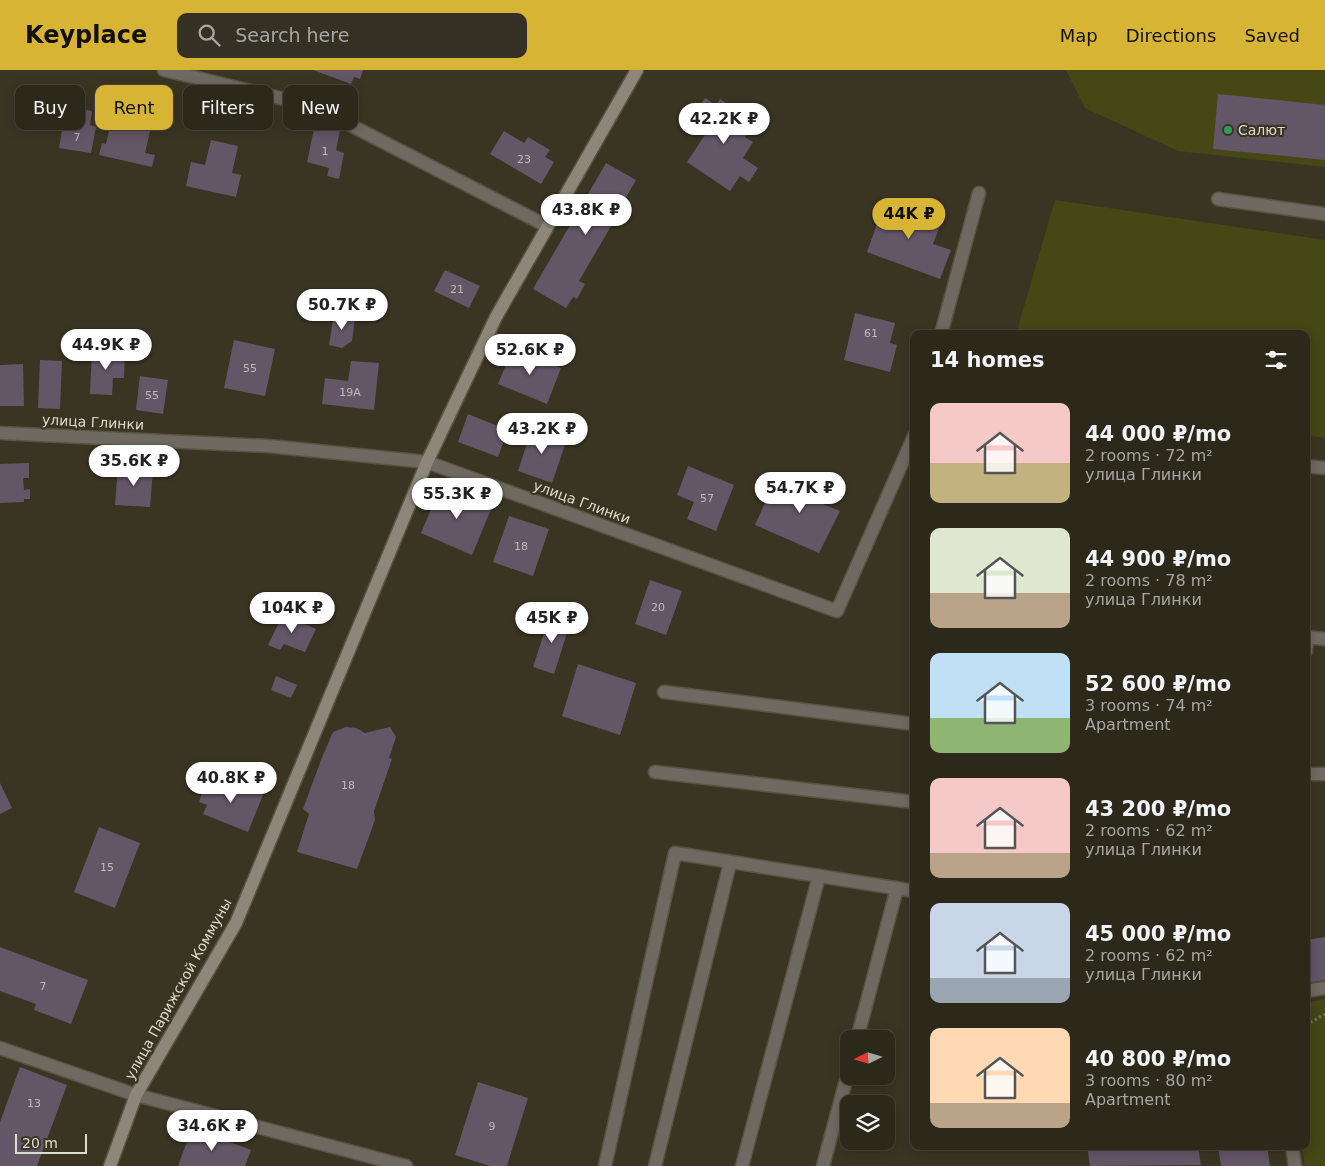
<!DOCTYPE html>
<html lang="en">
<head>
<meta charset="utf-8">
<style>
	:root { --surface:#2c281a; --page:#343023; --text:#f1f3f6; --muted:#a6a6a2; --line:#484439; --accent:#d7b434 }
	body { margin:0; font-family:"DejaVu Sans",sans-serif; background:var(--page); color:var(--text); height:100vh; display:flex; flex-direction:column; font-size:19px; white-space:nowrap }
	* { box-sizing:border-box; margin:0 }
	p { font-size:16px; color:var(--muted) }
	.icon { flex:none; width:28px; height:28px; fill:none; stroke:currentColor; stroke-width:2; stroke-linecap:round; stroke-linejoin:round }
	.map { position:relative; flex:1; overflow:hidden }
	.details { position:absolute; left:910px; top:260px; width:400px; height:820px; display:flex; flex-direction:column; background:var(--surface); border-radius:10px; box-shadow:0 2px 12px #0003,0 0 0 1px var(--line) }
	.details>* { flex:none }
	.banner { position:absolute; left:15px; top:15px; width:475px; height:45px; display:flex; gap:10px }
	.needle { width:32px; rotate:265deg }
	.fabs { position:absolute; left:840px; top:960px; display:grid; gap:10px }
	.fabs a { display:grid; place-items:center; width:55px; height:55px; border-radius:10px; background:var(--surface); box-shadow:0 2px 12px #0003,0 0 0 1px var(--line); font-size:25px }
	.scale { position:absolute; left:15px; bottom:12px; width:72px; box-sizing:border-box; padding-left:5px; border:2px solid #dedcd0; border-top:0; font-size:14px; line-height:18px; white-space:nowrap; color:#dedcd0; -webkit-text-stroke:4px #3a3523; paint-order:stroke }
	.price { position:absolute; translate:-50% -42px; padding:0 11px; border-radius:18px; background:#fff; color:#222; font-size:16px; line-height:32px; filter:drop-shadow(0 1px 2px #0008) }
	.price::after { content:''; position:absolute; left:50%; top:30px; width:15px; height:11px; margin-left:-8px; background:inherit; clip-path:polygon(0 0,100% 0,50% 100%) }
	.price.active { background:var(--accent); color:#111 }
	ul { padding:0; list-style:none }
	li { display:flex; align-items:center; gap:15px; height:125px; padding:0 20px }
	li span { display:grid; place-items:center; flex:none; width:140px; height:100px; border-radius:10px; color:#555 }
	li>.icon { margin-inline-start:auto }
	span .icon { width:60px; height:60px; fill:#fffc; stroke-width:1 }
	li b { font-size:21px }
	h2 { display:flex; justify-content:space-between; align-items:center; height:60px; padding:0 20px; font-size:21px }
	.tag { padding:0 18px; border-radius:10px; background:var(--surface); box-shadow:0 2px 12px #0003,0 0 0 1px var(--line); font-size:18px; line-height:45px }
	.tag.active { background:var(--accent); color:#111 }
	header { display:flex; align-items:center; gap:30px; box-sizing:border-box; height:70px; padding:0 25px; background:var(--accent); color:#111 }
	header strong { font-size:24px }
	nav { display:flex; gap:28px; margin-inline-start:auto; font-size:18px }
	.search { width:350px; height:45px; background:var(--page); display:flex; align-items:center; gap:12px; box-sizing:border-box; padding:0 18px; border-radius:10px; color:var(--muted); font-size:19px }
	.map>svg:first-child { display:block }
	.green { fill:#454715 }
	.building { fill:#635667 }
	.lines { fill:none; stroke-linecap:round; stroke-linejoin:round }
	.lane-casing { stroke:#585342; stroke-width:15 }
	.street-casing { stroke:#585342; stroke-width:15 }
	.secondary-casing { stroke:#585342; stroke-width:15 }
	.path { stroke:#736f5f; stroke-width:3; stroke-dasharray:2.5 2.5; stroke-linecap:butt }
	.lane { stroke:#6e6961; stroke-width:12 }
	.street { stroke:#6e6961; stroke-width:12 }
	.secondary { stroke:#8d8679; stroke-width:12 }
	.leisure-dot { fill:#2e9e5b; stroke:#3a3523; stroke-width:2 }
	.labels { text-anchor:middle; stroke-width:4.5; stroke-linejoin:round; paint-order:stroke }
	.number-label { font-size:11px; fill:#bfbab6 }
	.poi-label { font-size:14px; fill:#dedcd0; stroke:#3a3523; text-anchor:start }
	.street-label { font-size:14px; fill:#dedcd0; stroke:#3a3523 }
</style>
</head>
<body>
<header>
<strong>Keyplace</strong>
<div class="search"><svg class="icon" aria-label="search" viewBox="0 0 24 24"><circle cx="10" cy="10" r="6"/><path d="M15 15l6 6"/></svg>Search here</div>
<nav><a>Map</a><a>Directions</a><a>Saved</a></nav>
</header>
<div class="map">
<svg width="1325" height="1096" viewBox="0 0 1325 1096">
	<rect width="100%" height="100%" fill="#3a3523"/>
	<!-- green -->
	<g class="green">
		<path d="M1066,0H1325V97L1178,81L1085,38Z"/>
		<path d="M1055,130L1325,170V368L1306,365V264H1016Z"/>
		<path d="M1325,929V1096H1305L1302,1076H1306V933Z"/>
	</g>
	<!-- building -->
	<g class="building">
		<path d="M313,0H363L360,9L354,7L351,14Z"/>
		<path d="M1218,24L1325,35V90L1213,79Z"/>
		<path d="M705,28L716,35L720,29L755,52L745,67L753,72L743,88L758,98L749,112L740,106L730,121L687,92L712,54L695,43Z"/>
		<path d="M66,36L92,41L90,55L96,57L91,83L59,78Z"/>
		<path d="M112,48L151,57L145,83L155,85L152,97L99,85L102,73L106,74Z"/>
		<path d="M315,54L340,60L336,80L344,83L339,109L327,106L329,98L307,92Z"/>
		<path d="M504,61L524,73L528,67L550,80L545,87L554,92L541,114L490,84Z"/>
		<path d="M211,70L238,76L232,103L241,105L236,127L186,116L191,92L205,95Z"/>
		<path d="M606,93L636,110L625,129L631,132L619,154L614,151L579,211L585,214L577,229L573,227L566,238L533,219Z"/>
		<path d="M886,129L942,150L933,174L951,180L940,209L867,182Z"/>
		<path d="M445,200L480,216L469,238L434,221Z"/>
		<path d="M855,243L895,253L890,273L897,275L890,302L844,290Z"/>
		<path d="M334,244L355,248L352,271L342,278L329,275Z"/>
		<path d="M234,270L275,279L265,326L224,318Z"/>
		<path d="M513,278L561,298L547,334L498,314Z"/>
		<path d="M92,280L125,282L124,308H113L112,325L90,324Z"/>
		<path d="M40,290L62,291L60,339L38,338Z"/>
		<path d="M351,291L379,293L374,340L322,334L325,308L348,311Z"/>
		<path d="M23,294L24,336H0V295Z"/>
		<path d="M140,306L168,310L163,344L136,340Z"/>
		<path d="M468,344L508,360L498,387L458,372Z"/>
		<path d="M532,358L567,369L552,413L518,401Z"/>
		<path d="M29,393V408H23L24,420L30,419V429H24V432L0,433V394Z"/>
		<path d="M688,396L734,415L716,461L687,449L694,432L677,425Z"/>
		<path d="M118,397L153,400L150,437L115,435Z"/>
		<path d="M814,404L833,412L823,434L840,441L819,483L755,455L774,413L804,427Z"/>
		<path d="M441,415L492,437L472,485L421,463Z"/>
		<path d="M509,446L549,459L533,506L493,492Z"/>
		<path d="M650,510L682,521L666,565L635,554Z"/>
		<path d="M283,544L316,559L305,582L284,574L280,580L268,575Z"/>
		<path d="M550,545L571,551L554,604L533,597Z"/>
		<path d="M578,594L636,613L620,665L562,646Z"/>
		<path d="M276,606L297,615L291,628L271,620Z"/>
		<path d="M346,657L356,658L365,663L390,657L396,667L389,688L392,689L374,741L375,750L357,799L297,782L309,744L303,739L321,690L333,662Z"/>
		<path d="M219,708L263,725L248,762L203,744L207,735L199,732L206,712L216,716Z"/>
		<path d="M0,713L12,738L0,744Z"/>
		<path d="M99,757L140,773L115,838L74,822Z"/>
		<path d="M1325,867V910L1306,913V870Z"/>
		<path d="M0,877L88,910L71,954L34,940L36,934L0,921Z"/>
		<path d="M20,997L67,1015L37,1096H0V1052Z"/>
		<path d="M478,1012L528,1028L507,1096H490L455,1085Z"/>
		<path d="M192,1058L251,1080L245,1096H178Z"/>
		<path d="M1087,1076H1198L1201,1095L1090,1096Z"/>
		<path d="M1218,1076H1267L1270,1096H1221Z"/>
	</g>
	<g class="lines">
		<!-- lane casing -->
		<g class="lane-casing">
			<g id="lane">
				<path d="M1218,129L1325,144"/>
				<path d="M1306,581L1307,567L1325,569"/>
				<path d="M664,622L914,654"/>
				<path d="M655,702L914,732"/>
				<path d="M1306,704H1325"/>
				<path d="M1306,921L1325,918"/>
				<path d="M857,969L897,818"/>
				<path d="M1292,1076L1295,1096"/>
				<path d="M605,1096L675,783L914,821"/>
				<path d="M655,1096L730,793"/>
				<path d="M742,1096L819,806"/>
				<path d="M823,1096L849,999"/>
			</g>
		</g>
		<!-- street casing -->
		<g class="street-casing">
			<g id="street">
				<path d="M164,0L313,36L547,156"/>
				<path d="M941,264L979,123"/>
				<path d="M0,363L268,376L427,392L837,541L914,366"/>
				<path d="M1306,396L1325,398"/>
				<path d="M0,978L136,1025L406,1096"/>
			</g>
		</g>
		<!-- secondary casing -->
		<g class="secondary-casing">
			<path id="secondary" d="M110,1096L136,1025L236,853L427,392L496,247L637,0"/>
		</g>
		<!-- path -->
		<path class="path" d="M1306,955L1325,944"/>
		<!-- lane -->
		<use href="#lane" class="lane"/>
		<!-- street -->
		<use href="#street" class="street"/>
		<!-- secondary -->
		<use href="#secondary" class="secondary"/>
	</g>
	<!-- markers -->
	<circle class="leisure-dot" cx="1228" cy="60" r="5"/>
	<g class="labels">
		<!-- number labels -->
		<g class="number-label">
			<text x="77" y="71">7</text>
			<text x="325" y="85">1</text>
			<text x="524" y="93">23</text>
			<text x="457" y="223">21</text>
			<text x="871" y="267">61</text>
			<text x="250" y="302">55</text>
			<text x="350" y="326">19А</text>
			<text x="152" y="329">55</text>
			<text x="707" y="432">57</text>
			<text x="521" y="480">18</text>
			<text x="658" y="541">20</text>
			<text x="348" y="719">18</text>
			<text x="107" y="801">15</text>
			<text x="43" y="920">7</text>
			<text x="34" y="1037">13</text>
			<text x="492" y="1060">9</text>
		</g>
		<!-- poi labels -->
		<g class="poi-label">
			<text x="1238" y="65">Салют</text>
		</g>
		<!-- street labels -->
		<g class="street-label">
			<text transform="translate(93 352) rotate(3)" y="5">улица Глинки</text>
			<text transform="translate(582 432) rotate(20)" y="5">улица Глинки</text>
			<text transform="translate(178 919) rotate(-61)" y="5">улица Парижской Коммуны</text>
		</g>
	</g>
</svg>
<div class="fabs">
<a><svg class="needle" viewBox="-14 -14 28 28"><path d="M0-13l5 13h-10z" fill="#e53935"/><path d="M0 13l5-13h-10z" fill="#a6a6a2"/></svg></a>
<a><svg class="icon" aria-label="layers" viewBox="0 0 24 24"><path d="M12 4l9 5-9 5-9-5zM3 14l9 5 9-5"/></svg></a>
</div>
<div class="scale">20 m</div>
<b class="price" style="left:724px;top:75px">42.2K ₽</b>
<b class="price" style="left:586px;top:166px">43.8K ₽</b>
<b class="price active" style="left:909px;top:170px">44K ₽</b>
<b class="price" style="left:342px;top:261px">50.7K ₽</b>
<b class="price" style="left:106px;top:301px">44.9K ₽</b>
<b class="price" style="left:530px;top:306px">52.6K ₽</b>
<b class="price" style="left:542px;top:385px">43.2K ₽</b>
<b class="price" style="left:134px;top:417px">35.6K ₽</b>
<b class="price" style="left:800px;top:444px">54.7K ₽</b>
<b class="price" style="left:457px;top:450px">55.3K ₽</b>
<b class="price" style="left:292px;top:564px">104K ₽</b>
<b class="price" style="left:552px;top:574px">45K ₽</b>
<b class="price" style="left:231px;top:734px">40.8K ₽</b>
<b class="price" style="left:212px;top:1082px">34.6K ₽</b>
<div class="banner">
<a class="tag">Buy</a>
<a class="tag active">Rent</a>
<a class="tag">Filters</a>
<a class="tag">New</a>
</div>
<section class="details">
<h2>14 homes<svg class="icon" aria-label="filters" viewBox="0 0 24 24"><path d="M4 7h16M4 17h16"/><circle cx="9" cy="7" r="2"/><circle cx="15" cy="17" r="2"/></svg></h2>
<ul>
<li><span style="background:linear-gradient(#f6c9c9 60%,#c2b280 0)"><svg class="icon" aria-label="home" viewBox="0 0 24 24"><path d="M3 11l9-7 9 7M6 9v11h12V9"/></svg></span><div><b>44 000 ₽/mo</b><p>2 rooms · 72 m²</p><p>улица Глинки</p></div></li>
<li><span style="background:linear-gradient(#dfe7d0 65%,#b9a48a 0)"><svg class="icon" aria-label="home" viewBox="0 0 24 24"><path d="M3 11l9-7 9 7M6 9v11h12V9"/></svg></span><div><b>44 900 ₽/mo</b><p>2 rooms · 78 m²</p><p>улица Глинки</p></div></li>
<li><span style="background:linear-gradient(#bfe0f5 65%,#8fb573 0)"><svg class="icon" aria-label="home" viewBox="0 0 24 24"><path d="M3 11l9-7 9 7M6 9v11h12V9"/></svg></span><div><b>52 600 ₽/mo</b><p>3 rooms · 74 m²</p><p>Apartment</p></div></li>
<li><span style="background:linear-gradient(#f6c9c9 75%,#b9a48a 0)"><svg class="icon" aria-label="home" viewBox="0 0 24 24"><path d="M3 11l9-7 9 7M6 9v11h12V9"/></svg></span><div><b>43 200 ₽/mo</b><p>2 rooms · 62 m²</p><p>улица Глинки</p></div></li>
<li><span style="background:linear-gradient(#c9d6e8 75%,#9aa5b1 0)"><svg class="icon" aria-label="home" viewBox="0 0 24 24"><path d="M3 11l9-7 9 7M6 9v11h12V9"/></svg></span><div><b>45 000 ₽/mo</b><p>2 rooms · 62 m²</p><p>улица Глинки</p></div></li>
<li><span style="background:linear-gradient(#ffd9b3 75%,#b9a48a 0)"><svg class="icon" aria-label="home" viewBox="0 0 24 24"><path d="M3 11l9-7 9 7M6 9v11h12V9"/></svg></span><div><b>40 800 ₽/mo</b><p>3 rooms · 80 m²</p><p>Apartment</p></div></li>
</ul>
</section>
</div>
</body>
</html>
